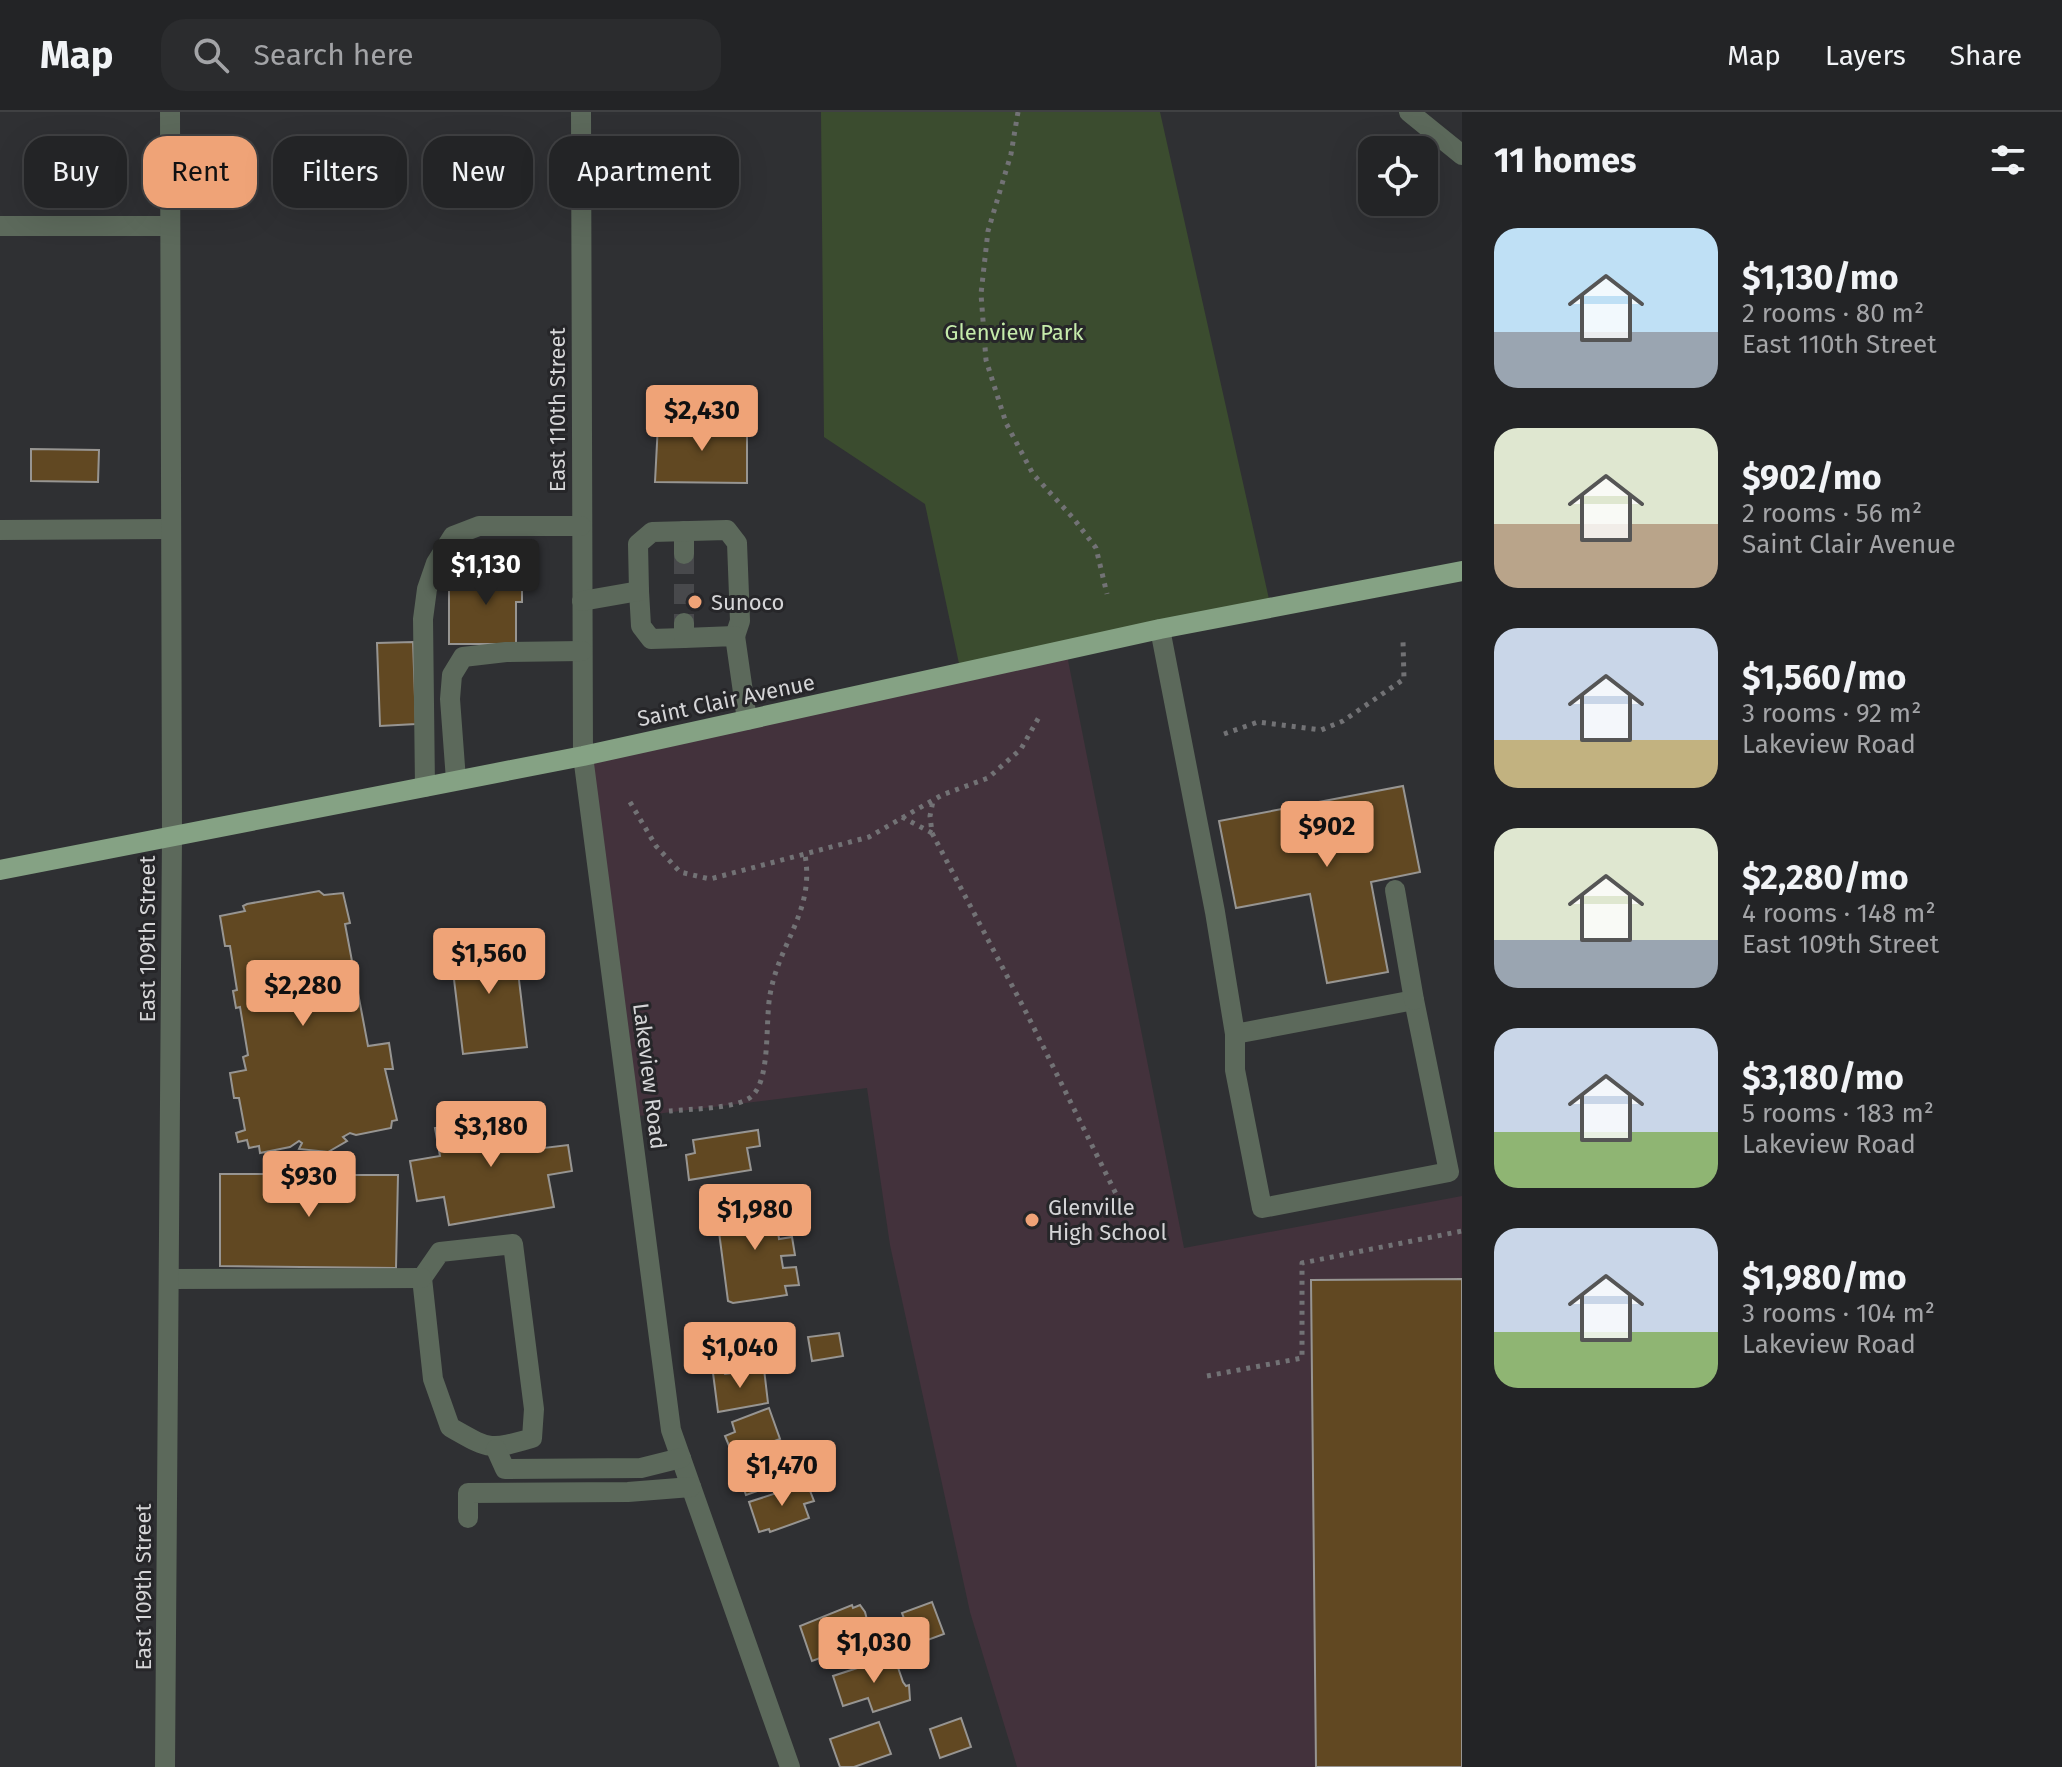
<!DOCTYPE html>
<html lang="en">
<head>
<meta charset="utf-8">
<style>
	:root { --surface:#232426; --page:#2b2c2e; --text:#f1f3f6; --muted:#a3a4a7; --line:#404143; --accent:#efa377 }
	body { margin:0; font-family:"Fira Sans",sans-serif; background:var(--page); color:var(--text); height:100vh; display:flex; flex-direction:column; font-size:30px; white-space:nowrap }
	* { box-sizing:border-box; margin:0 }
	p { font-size:26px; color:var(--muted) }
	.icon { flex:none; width:44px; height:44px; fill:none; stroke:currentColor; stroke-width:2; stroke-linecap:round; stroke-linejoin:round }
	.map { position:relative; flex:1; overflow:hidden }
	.drawer { display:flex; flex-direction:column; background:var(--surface); width:600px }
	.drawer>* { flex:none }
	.banner { position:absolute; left:24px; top:24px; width:760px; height:72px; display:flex; gap:16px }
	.fabs { position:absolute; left:1358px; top:24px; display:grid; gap:16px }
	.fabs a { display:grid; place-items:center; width:80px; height:80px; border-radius:16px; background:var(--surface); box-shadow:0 8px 32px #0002,0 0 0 2px var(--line); font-size:40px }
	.price { position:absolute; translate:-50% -68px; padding:0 18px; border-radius:8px; background:var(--accent); color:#111; font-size:26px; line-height:52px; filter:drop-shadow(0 2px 4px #0008) }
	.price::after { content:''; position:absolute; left:50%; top:48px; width:24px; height:18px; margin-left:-12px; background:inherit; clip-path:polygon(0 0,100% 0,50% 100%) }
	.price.selected { background:#222; color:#fff }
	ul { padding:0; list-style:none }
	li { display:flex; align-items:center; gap:24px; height:200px; padding:0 32px }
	li span { display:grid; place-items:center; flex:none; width:224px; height:160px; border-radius:24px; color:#555 }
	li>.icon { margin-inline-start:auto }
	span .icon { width:96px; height:96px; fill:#fffc; stroke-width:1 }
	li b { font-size:34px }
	h2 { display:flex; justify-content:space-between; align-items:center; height:96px; padding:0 32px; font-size:34px }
	.tag { padding:0 28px; border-radius:24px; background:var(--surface); box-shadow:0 8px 32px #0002,0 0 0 2px var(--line); font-size:28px; line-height:72px }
	.tag.selected { background:var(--accent); color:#111 }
	header { display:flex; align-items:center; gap:48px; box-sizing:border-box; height:112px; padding:0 40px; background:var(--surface); border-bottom:2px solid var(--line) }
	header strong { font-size:38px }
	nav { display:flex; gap:44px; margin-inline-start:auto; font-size:28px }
	.search { width:560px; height:72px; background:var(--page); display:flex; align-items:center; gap:20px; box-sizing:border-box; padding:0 28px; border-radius:24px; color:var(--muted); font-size:30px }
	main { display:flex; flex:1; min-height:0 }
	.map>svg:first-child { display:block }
	.education { fill:#43323c }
	.green { fill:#3b4c2f }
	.building { fill:#614822; stroke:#979592; stroke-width:2 }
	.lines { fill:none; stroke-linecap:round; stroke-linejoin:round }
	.minor-tunnel { stroke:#48494c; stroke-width:20; stroke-dasharray:20 10; stroke-linecap:butt }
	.path { stroke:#727275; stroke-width:5; stroke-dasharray:4 6; stroke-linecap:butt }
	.minor { stroke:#5c695b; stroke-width:20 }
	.major { stroke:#85a284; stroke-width:20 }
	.poi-dot { fill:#efa377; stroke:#262629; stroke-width:3 }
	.labels { text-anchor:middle; stroke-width:6; stroke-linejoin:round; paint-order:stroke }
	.park-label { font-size:22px; fill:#c5ebab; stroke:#262629 }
	.street-label { font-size:22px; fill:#d5d5d7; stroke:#262629 }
	.poi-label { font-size:22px; fill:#d5d5d7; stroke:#262629; text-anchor:start }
</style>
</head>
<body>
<header>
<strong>Map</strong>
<div class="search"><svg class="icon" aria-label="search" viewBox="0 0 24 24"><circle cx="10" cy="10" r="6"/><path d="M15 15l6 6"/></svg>Search here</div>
<nav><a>Map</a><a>Layers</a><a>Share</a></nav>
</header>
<main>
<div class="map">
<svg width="1462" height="1655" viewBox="0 0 1462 1655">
	<rect width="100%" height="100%" fill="#2f3033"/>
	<!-- education -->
	<path class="education" d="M1066,538L1184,1136L1462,1084V1655H1017L970,1500L890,1133L867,976L631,1005L583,644Z"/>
	<!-- green -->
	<path class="green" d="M821,0H1160L1271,496L961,561L925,392L824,325Z"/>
	<!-- building -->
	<g class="building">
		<path d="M747,311V371L655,370L658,312Z"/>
		<path d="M31,337L99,338L98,370L31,369Z"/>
		<path d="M468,455H522V490H516V532H449V478H468Z"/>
		<path d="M413,530L416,612L380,614L377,531Z"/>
		<path d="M1403,674L1420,760L1371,770L1388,860L1327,871L1310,782L1236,796L1219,709Z"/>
		<path d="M319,779L324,783L343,781L350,811L345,812L368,934L389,931L393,957H385L397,1008L392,1009L391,1016L356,1023L350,1021L343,1025L347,1029L328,1040L299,1037L302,1031L299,1029L290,1035L260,1041L259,1034L249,1036L247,1028L238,1030L236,1021L245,1018L239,986H234L230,961L246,958L243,945L248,943L240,895L236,896L233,879L237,878L230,834H225L220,804L245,799L243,794L247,792Z"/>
		<path d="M514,826L527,935L463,942L450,834Z"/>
		<path d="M538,1000L544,1036L568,1033L572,1059L548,1063L554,1095L449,1113L444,1085L417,1089L410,1049L440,1044L435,1016Z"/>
		<path d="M758,1018L760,1034L747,1036L751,1058L689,1068L686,1043L695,1041L693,1028Z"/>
		<path d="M292,1044L324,1045V1063H398L396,1156L220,1154V1062H291Z"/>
		<path d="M775,1090V1095L789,1094L791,1112L777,1113L779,1127L792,1125L795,1143L781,1144L783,1156L796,1155L799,1173L785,1174L787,1183L733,1191L728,1189L716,1097Z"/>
		<path d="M1462,1167V1655H1316L1311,1168Z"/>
		<path d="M771,1211L773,1226L761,1228L763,1247L713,1253L709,1218Z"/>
		<path d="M839,1221L843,1244L812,1249L808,1225Z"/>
		<path d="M764,1257L768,1291L718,1300L713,1261L724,1260L725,1262Z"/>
		<path d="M769,1296L780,1327L742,1341L741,1338L732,1341L725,1324L735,1320L732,1310Z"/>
		<path d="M788,1333L791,1344L787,1346L794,1366L746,1383L735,1351Z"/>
		<path d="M807,1371L814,1389L804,1392L809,1406L770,1420L769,1417L759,1420L749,1390Z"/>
		<path d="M932,1490L944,1522L914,1533L902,1501Z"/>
		<path d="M852,1493L853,1496L860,1493L865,1500L872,1527L812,1549L800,1514Z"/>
		<path d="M894,1544L903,1570L906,1574L909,1573L910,1588L873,1600L868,1586L843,1594L833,1564Z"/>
		<path d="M961,1606L971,1635L940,1646L930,1617Z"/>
		<path d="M879,1610L891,1642L854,1655H840L830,1627Z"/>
	</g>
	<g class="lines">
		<!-- minor-tunnel -->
		<path class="minor-tunnel" d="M684,442V511"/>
		<!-- path -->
		<g class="path">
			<path d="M1018,0L1011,42L988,119L981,182L986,248L1006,311L1033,362L1074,407L1096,436L1107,482"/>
			<path d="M1224,622L1258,610L1321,618L1343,609L1404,567L1403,529"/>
			<path d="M630,690L656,734L680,760L710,767L869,725L942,683L988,666L1021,637L1039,605"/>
			<path d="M902,705L932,721L930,704L933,689"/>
			<path d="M932,721L1028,904L1119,1088"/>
			<path d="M669,999C689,997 738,997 752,984C771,966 765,910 770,883C779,830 815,799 805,743"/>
			<path d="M1207,1264L1302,1246V1151L1462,1119"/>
		</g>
		<!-- minor -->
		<g class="minor">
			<path d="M581,0L583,644L671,1318L790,1655"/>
			<path d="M1409,0L1462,43"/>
			<path d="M0,114H170"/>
			<path d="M0,418L171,417"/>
			<path d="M684,442V419"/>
			<path d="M639,479L641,514L651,527L684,526"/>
			<path d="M582,489L639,479L638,432L652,420L727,418L737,431L740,509L735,524"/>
			<path d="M684,511V526L735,524L747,608"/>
			<path d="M1160,517L1215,800L1235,922V958L1262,1096L1449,1060L1414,888L1235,922"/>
			<path d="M456,668L450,587L452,563L463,545L506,540L582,539"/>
			<path d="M425,675L423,507L427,477L436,451L453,424L479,414H581"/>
			<path d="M1395,778L1414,888"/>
			<path d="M513,1132L534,1297L532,1326C488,1339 489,1337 450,1315L433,1267L422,1166L440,1140Z"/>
			<path d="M169,1167L422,1166"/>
			<path d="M496,1337L505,1357L641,1356L681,1346"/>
			<path d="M468,1406V1381L628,1380L691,1375"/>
			<path d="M165,1655L172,724L170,0"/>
		</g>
		<!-- major -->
		<path class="major" d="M0,758L583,644L1160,517L1462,459"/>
	</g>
	<!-- markers -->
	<g class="poi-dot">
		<circle cx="695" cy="490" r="8"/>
		<circle cx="1032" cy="1108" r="8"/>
	</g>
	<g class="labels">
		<!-- park labels -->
		<g class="park-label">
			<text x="1014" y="228">Glenview Park</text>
		</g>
		<!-- street labels -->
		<g class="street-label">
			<text transform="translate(557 298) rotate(-90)" y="8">East 110th Street</text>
			<text transform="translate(726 588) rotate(-12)" y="8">Saint Clair Avenue</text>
			<text transform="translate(147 827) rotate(-90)" y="8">East 109th Street</text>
			<text transform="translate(650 964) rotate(83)" y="8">Lakeview Road</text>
			<text transform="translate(143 1475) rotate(-90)" y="8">East 109th Street</text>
		</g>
		<!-- poi labels -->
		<g class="poi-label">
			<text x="711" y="498">Sunoco</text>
			<text x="1048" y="1103">Glenville<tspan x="1048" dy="25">High School</tspan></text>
		</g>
	</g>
</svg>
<div class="fabs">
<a><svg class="icon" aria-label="locate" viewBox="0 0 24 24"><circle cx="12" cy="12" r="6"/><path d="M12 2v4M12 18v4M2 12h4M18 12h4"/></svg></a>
</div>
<b class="price" style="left:702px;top:341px">$2,430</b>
<b class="price selected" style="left:486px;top:495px">$1,130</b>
<b class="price" style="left:1327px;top:757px">$902</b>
<b class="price" style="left:489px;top:884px">$1,560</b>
<b class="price" style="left:303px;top:916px">$2,280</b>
<b class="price" style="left:491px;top:1057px">$3,180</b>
<b class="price" style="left:309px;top:1107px">$930</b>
<b class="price" style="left:755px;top:1140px">$1,980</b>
<b class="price" style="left:740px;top:1278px">$1,040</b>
<b class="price" style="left:782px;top:1396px">$1,470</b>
<b class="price" style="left:874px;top:1573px">$1,030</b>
<div class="banner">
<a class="tag">Buy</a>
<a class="tag selected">Rent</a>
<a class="tag">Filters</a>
<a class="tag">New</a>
<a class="tag">Apartment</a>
</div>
</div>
<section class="drawer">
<h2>11 homes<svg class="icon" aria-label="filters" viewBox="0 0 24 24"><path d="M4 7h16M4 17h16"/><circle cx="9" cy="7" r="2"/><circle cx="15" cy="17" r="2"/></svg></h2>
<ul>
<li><span style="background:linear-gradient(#bfe0f5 65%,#9aa5b1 0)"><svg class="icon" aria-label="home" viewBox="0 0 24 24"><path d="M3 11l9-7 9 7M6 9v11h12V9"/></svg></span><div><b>$1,130/mo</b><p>2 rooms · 80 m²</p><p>East 110th Street</p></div></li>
<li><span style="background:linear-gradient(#dfe7d0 60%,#b9a48a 0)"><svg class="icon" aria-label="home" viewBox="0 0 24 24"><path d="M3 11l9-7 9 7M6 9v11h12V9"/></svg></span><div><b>$902/mo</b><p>2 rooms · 56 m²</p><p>Saint Clair Avenue</p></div></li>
<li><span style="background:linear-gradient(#c9d6e8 70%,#c2b280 0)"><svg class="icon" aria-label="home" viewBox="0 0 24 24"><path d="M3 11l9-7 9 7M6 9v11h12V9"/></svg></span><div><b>$1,560/mo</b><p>3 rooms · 92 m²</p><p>Lakeview Road</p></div></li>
<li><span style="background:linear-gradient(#dfe7d0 70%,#9aa5b1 0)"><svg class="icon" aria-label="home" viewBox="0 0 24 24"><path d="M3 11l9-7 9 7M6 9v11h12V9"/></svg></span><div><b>$2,280/mo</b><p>4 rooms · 148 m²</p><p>East 109th Street</p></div></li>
<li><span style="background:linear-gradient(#c9d6e8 65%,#8fb573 0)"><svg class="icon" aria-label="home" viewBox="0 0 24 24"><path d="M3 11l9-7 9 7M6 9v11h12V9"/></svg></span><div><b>$3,180/mo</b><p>5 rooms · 183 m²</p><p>Lakeview Road</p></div></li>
<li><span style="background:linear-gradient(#c9d6e8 65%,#8fb573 0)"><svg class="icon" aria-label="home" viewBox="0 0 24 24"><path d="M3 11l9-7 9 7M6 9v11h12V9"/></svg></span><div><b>$1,980/mo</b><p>3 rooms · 104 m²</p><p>Lakeview Road</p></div></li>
</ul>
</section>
</main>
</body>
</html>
